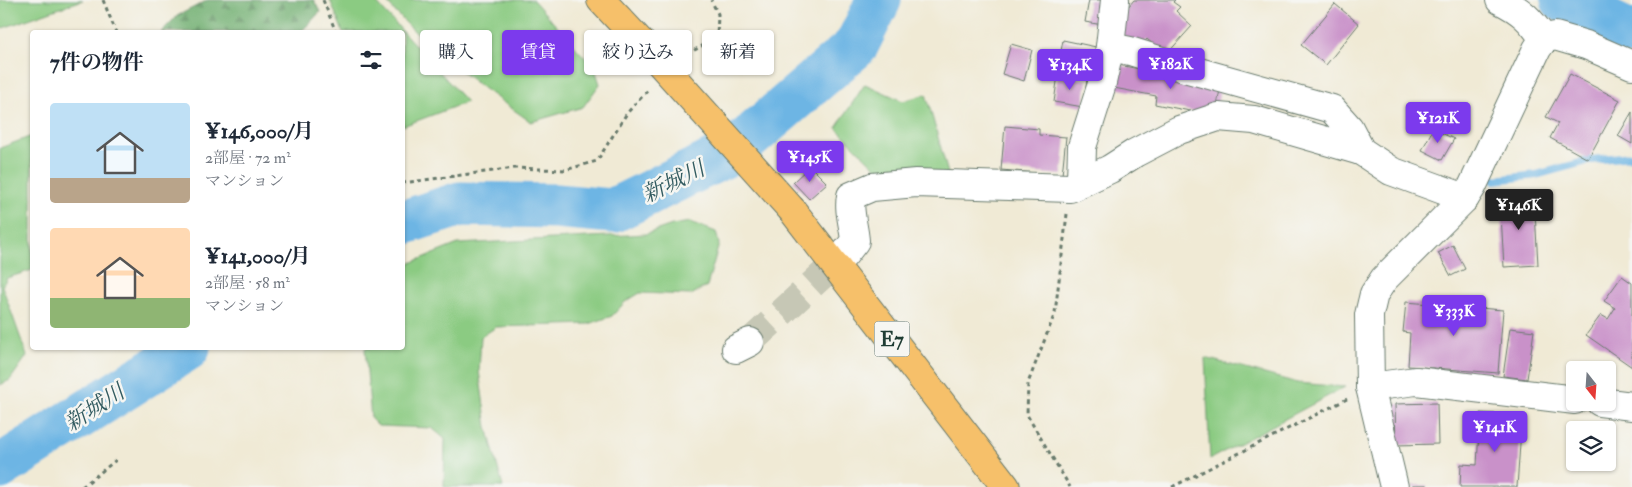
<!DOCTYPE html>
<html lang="ja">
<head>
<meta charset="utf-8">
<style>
	:root { --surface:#fff; --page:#f2f2f3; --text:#1f2937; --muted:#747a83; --accent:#7c3aed }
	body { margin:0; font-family:"IM FELL Double Pica","Noto Serif JP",serif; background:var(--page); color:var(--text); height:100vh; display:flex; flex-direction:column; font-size:19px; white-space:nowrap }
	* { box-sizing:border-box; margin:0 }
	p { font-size:16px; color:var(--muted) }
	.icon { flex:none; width:28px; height:28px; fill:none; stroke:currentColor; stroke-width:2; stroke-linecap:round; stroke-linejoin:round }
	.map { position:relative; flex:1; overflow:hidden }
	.details { position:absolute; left:30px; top:30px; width:375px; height:320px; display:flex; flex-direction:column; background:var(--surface); border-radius:5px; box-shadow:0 1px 4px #0004 }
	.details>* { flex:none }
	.hud { position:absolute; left:420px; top:30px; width:475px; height:45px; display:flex; gap:10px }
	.needle { width:32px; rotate:163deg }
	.buttons { position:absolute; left:1566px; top:361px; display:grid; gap:10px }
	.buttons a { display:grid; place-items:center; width:50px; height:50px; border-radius:5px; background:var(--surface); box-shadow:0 1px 4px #0004; font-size:25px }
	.price { position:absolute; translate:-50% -42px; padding:0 11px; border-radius:5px; background:var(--accent); color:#fff; font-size:16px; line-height:32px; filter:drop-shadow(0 1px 2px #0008) }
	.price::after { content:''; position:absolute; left:50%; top:30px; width:15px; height:11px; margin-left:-8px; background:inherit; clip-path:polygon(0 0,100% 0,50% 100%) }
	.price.current { background:#222; color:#fff }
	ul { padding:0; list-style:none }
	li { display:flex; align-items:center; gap:15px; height:125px; padding:0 20px }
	li span { display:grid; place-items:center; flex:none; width:140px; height:100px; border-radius:5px; color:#555 }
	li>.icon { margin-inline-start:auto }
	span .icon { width:60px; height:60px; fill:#fffc; stroke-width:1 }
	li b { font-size:21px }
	h2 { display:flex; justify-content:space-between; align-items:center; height:60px; padding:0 20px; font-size:21px }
	.chip { padding:0 18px; border-radius:5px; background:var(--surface); box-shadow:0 1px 4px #0004; font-size:18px; line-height:45px }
	.chip.current { background:var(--accent); color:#fff }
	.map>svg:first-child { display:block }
	.green { fill:#8bcb82; stroke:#55845b }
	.forest { fill:url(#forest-firs); stroke:#487652 }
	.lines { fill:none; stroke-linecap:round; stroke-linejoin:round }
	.stream { stroke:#6db5e4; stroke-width:8 }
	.river { stroke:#6db5e4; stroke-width:45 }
	.building { fill:#c991c9 }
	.minor-tunnel { stroke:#c6c7b5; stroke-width:28; stroke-dasharray:28 14; stroke-linecap:butt }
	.minor-casing { stroke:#687a6c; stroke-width:30 }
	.highway-casing { stroke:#687a6c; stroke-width:30 }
	.path { stroke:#687a6c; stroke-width:3; stroke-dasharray:4 4; stroke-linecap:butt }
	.minor { stroke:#fff; stroke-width:28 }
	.highway { stroke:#f6c06b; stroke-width:28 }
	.highway-bridge-casing { stroke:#687a6c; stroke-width:30; stroke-linecap:butt }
	.highway-bridge { stroke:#f6c06b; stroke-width:28 }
	.labels { text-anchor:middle; stroke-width:5; stroke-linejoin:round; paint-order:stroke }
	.shield { fill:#f6f6f2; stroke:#60746d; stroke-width:1 }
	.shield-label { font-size:20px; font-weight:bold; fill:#1f3d34 }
	.water-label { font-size:22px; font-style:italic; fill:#325b60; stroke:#f6f6f2 }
</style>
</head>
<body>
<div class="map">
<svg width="1632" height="487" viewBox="0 0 1632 487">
	<defs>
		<pattern id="forest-firs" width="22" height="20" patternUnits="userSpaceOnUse" patternTransform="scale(1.25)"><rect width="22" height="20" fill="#70af70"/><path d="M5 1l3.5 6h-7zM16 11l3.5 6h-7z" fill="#5b905d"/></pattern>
	</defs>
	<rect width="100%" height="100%" fill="#f6f6f2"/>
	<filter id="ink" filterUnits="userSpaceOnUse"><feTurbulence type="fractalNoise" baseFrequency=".02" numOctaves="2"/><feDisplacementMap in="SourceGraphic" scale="10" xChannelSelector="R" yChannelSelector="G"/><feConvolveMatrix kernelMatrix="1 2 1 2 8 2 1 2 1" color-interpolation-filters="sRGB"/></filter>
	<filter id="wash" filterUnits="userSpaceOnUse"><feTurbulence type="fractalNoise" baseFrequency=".0096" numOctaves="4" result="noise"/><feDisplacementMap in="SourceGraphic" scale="20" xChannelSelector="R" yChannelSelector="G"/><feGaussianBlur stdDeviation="1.12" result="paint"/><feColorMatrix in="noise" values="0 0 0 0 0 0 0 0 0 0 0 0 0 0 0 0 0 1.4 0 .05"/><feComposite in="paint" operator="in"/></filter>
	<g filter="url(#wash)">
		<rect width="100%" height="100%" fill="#f0ead5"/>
		<!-- green -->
		<g class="green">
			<path d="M0,0H83L0,29Z"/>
			<path d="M330,0H374L467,102L403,126L402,32H343Z"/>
			<path d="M385,0H533L595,69L600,84L583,107L531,122C481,87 424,47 385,0Z"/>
			<path d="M865,84L903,101L926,94L949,177L886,178L836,128Z"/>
			<path d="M32,136V270L7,278L2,286L27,356L10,380L0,385V148Z"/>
			<path d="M690,222L716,232L719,244L707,286L691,295L640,293L625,302L612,316L589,324L496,327L481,337L479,371L487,427L503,487H444L445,439L432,428L378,426L371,419L365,348H402L403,266L458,244L646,234L672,225Z"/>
			<path d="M1205,358L1298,383L1345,387L1210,459Z"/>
		</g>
		<!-- forest -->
		<path class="forest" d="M208,0H314L320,12L301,32H161L177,16Z"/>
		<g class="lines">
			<!-- stream -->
			<path class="stream" d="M1495,180L1536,175L1591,160L1632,156"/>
			<!-- river -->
			<g class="river">
				<path d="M1563,0L1632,33"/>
				<path d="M402,223L460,204L556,206L612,211L734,151L856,46L879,0"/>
				<path d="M0,467L188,348"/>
			</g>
		</g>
		<g id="blocks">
			<!-- building -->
			<g class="building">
				<path d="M1089,0H1108L1103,25L1085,22Z"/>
				<path d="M1134,0H1175L1173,2L1180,7L1176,11L1192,26L1166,55L1147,39L1139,48L1115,28L1122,14Z"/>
				<path d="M1335,4L1359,24L1326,65L1301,45Z"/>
				<path d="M1063,40L1096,47L1091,75L1058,68Z"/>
				<path d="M1011,44L1032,50L1024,81L1002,74Z"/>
				<path d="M1118,65L1221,84L1215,116L1155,104L1156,96L1114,88Z"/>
				<path d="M1570,74L1620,100L1588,159L1550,138L1558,123L1546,117Z"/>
				<path d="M1058,75L1087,80L1083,107L1054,102Z"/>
				<path d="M1632,112V144L1618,136Z"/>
				<path d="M1005,126L1039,129V135L1066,137L1062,175L1001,170Z"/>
				<path d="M1433,129L1454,139L1442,160L1422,150Z"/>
				<path d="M810,166L827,183L809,199L793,182Z"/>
				<path d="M1534,194L1538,265L1504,267L1500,197Z"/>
				<path d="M1453,245L1465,269L1451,276L1438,253Z"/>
				<path d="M1622,276L1632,283V367L1586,335L1601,315L1608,319L1615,308L1604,301Z"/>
				<path d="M1406,302L1503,310L1498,373L1408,366L1410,333L1403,332Z"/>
				<path d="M1510,328L1534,331L1527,379L1503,376Z"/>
				<path d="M1437,403L1438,444L1396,445L1395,404Z"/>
				<path d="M1480,413L1522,415L1517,487H1460L1461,464L1477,465Z"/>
				<rect x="1413" y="485" width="14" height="2"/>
			</g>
		</g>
	</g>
	<g filter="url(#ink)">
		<use href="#blocks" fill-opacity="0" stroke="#687a6c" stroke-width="1"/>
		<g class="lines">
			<!-- minor-tunnel -->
			<path class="minor-tunnel" d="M750,342L844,255"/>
			<!-- minor casing -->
			<g class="minor-casing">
				<g id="minor">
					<path d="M1500,0C1522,11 1530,19 1544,39"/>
					<path d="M1110,47L1115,0"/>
					<path d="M1081,182L1082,147L1101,87L1110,47L1130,51L1181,67L1332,109L1349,128L1361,151L1391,171L1465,198"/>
					<path d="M844,255L855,241C854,226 848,211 851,196L872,187L916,183L1070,188L1110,169L1135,153L1179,130L1218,117L1254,120L1361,151"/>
					<path d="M736,349L750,342"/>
					<path d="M1370,387L1416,381L1575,400"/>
					<path d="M1600,402L1632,406"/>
					<path d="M1394,487L1370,387L1369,315L1374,294L1384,279L1465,198L1472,187L1537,49L1544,39L1555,36L1586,45L1632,65"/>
				</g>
			</g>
			<!-- highway casing -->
			<g class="highway-casing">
				<g id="highway">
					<path d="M601,0L650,52"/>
					<path d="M792,210L1006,487"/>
				</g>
			</g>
			<!-- path -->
			<g class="path">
				<path d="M103,0L116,32"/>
				<path d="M323,0L336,32"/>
				<path d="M687,54L717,38L718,14L711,0"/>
				<path d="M402,183L515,168L565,170L597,161L627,113L649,89"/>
				<path d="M1067,214L1055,313L1028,383L1027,415L1070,487"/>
				<path d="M82,487L116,460"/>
				<path d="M1172,487L1347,399"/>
			</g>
			<!-- minor -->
			<use href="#minor" class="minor"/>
			<!-- highway -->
			<use href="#highway" class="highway"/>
			<!-- highway-bridge casing -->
			<g class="highway-bridge-casing">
				<path id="highway-bridge" d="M650,52L792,210"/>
			</g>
			<!-- highway-bridge -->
			<use href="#highway-bridge" class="highway-bridge"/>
		</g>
	</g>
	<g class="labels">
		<!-- shield labels -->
		<rect class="shield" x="874.5" y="321.5" width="35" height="35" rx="4"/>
		<g class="shield-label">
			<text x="892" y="346">E7</text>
		</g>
		<!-- water labels -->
		<g class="water-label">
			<text transform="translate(673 181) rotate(-26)" y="8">新城川</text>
			<text transform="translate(94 407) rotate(-33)" y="8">新城川</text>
		</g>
	</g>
</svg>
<div class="buttons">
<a><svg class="needle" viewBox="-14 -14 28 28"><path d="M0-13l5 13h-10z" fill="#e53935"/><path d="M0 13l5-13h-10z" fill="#747a83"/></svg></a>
<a><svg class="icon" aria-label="layers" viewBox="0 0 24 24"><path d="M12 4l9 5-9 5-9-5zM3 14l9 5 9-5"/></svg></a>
</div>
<b class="price" style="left:1171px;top:90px">¥182K</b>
<b class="price" style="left:1070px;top:91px">¥134K</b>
<b class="price" style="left:1438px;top:144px">¥121K</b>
<b class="price" style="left:810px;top:183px">¥145K</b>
<b class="price current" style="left:1519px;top:231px">¥146K</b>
<b class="price" style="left:1454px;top:337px">¥333K</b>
<b class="price" style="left:1495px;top:453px">¥141K</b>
<div class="hud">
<a class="chip">購入</a>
<a class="chip current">賃貸</a>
<a class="chip">絞り込み</a>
<a class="chip">新着</a>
</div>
<section class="details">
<h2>7件の物件<svg class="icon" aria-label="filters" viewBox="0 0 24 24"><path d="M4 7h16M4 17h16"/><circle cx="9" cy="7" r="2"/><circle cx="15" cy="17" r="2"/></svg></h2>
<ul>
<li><span style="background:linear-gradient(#bfe0f5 75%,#b9a48a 0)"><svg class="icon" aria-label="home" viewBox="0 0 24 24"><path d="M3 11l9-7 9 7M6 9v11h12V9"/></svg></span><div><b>¥146,000/月</b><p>2部屋 · 72 m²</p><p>マンション</p></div></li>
<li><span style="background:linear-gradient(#ffd9b3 70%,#8fb573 0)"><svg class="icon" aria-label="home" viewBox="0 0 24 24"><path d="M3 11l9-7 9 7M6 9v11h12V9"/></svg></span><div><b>¥141,000/月</b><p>2部屋 · 58 m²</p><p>マンション</p></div></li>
</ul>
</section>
</div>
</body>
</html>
